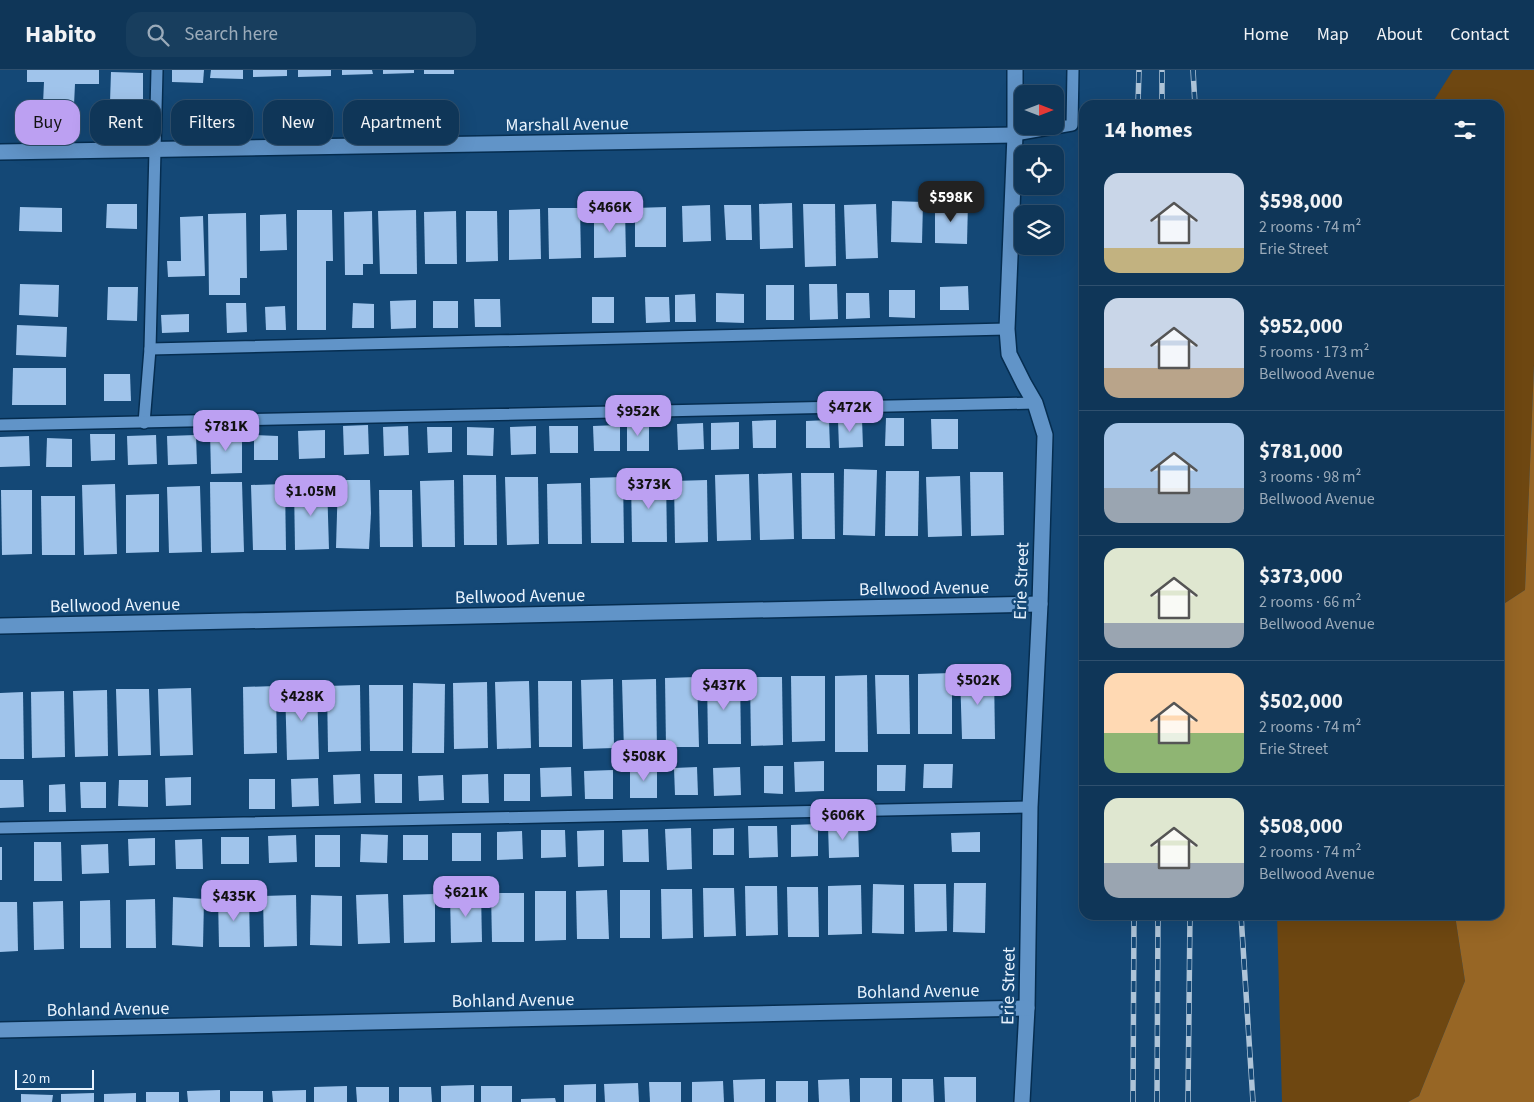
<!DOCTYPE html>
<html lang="en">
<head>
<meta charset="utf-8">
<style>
	:root { --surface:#0f3658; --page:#183e5e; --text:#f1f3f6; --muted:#9babba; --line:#2f506e; --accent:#bca0f2 }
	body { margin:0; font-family:"Source Sans 3",sans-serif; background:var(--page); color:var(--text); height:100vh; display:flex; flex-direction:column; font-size:19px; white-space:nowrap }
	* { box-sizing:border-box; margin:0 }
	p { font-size:16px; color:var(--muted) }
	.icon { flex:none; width:28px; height:28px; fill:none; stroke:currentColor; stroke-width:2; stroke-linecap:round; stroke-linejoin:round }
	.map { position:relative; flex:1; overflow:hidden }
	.panel { position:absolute; left:1079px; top:30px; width:425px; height:820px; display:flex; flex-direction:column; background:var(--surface); border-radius:15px; box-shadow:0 5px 20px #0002,0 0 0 1px var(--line) }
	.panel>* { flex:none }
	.top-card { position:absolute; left:15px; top:30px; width:475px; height:45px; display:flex; gap:10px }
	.needle { width:32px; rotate:90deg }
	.fabs { position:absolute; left:1014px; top:15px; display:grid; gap:10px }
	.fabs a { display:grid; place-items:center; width:50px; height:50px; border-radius:10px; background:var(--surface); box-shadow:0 5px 20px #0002,0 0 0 1px var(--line); font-size:25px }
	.scale { position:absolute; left:15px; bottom:12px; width:79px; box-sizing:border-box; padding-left:5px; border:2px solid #e8f3fe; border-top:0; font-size:14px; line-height:18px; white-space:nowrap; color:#e8f3fe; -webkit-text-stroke:4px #144876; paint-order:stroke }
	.price { position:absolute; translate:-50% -42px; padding:0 11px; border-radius:10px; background:var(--accent); color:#111; font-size:16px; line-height:32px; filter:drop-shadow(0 1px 2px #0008) }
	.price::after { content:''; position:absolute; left:50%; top:30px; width:15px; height:11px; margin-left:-8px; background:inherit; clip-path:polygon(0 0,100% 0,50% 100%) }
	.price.active { background:#222; color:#fff }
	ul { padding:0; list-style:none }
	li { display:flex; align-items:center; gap:15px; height:125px; padding:0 25px }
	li+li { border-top:1px solid var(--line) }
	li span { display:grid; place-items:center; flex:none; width:140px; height:100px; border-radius:15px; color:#555 }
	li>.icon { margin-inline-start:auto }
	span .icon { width:60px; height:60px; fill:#fffc; stroke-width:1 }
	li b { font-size:21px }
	h2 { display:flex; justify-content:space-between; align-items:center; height:60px; padding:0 25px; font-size:21px }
	.tag { padding:0 18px; border-radius:15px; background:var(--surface); box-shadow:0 5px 20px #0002,0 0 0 1px var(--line); font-size:18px; line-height:45px }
	.tag.active { background:var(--accent); color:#111 }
	header { display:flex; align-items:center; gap:30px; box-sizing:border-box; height:70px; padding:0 25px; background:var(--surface); border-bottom:1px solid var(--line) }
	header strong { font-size:24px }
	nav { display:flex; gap:28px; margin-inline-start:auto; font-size:18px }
	.search { width:350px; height:45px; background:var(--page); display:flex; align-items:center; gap:12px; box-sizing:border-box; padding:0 18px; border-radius:15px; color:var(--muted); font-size:19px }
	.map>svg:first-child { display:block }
	.green { fill:#6e4711 }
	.forest { fill:#976625 }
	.building { fill:#a0c4eb }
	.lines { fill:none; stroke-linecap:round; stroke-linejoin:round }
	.lane-casing { stroke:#052d50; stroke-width:14 }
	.street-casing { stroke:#052d50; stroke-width:18 }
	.lane { stroke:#6194c8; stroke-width:11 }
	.street { stroke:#6194c8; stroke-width:15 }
	.rail-casing { stroke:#aec4d8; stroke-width:5.5 }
	.rail { stroke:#144876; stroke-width:4; stroke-dasharray:11; stroke-linecap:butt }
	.labels { text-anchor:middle; stroke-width:5; stroke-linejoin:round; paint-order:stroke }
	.street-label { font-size:18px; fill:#e8f3fe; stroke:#144876 }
</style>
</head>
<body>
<header>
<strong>Habito</strong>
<div class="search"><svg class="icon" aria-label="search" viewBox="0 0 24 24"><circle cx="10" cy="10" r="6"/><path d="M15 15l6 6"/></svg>Search here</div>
<nav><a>Home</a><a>Map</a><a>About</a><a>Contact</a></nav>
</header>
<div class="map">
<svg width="1534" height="1032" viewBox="0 0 1534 1032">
	<rect width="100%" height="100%" fill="#144876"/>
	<!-- green -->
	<g class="green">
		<path d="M1453,0H1534V295L1525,520L1499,537V35H1431Z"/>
		<path d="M1277,845H1455L1465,911L1419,1026L1408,1032H1282Z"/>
	</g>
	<!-- forest -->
	<path class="forest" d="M1534,295V1032H1408L1419,1026L1465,911L1455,845H1499V537L1525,520Z"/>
	<!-- building -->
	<g class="building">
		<path d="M27,0H99V14H75L74,35L43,34L44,12H27Z"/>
		<path d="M172,0H204L203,13L172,12Z"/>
		<path d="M211,0H243V9L210,8Z"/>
		<path d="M253,0H287V6L253,7Z"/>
		<path d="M298,0H331V6L298,7Z"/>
		<path d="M342,0H372L373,4L342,5Z"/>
		<path d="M383,0H414V3L383,4Z"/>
		<rect x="424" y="0" width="30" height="4"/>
		<path d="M111,2L143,3V32H110Z"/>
		<path d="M892,131L923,132L922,173L891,172Z"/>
		<path d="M935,132H968L967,174L935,173Z"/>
		<path d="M792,133L793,178L760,179L759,134Z"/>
		<path d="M107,134H137V159L106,158Z"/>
		<path d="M803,134H835L836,196L805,197Z"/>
		<path d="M876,134L878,188L846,189L844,135Z"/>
		<path d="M710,135L711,171L683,172L682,136Z"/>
		<path d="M724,135H751L752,170H726Z"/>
		<path d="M20,137L62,138V162L19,161Z"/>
		<path d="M666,137V177H635V138Z"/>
		<path d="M548,138H580L581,188L549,189Z"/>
		<path d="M540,139L541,189L509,190V140Z"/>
		<path d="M594,139H625L626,187L594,188Z"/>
		<path d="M297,140H332L333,191H326V260H297Z"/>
		<path d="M416,140L417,204H380L378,141Z"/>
		<path d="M372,141L373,194H363V205H345L344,142Z"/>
		<path d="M456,141L457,194H425L424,142Z"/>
		<path d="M466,141H497L498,191L466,192Z"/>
		<path d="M246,143L247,208H240V225H209L208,144Z"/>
		<path d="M286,144L287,180L260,181V145Z"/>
		<path d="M203,146L205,206L168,207L167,191H181L180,147Z"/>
		<path d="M20,214L59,215L58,247L19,245Z"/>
		<path d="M809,214H837L838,249L810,250Z"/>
		<rect x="766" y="215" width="28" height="35"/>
		<path d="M968,216L969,240H940V217Z"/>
		<path d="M108,217H138L137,251L107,250Z"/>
		<path d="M889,220H915V248L889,247Z"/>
		<path d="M716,223L744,224V253L716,252Z"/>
		<path d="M846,223H869L870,248L846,249Z"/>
		<path d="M695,224L696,252H675V225Z"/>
		<rect x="592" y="227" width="22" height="26"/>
		<path d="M645,227H669L670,252L646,253Z"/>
		<path d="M474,229H500L501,257H475Z"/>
		<path d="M416,230V258L391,259L390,231Z"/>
		<rect x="433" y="231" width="25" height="27"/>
		<path d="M226,233H246L247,262L227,263Z"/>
		<path d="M353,233L374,234V258H352Z"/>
		<path d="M285,236L286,260H266L265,237Z"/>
		<path d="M189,244V262L162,263L161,245Z"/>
		<path d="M17,255L67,257L66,287L16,285Z"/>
		<path d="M13,298H66V335H12Z"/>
		<path d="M104,304H130L131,331H104Z"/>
		<path d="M886,348H904V376H885Z"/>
		<path d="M862,349L863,377L839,378L838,350Z"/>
		<path d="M931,349H958V379H932Z"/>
		<path d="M776,350V378H753L752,351Z"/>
		<path d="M829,350L830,378H806V351Z"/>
		<path d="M739,352V379L711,380V353Z"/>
		<rect x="627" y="353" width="22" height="28"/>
		<path d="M703,353L704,379L678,380L677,354Z"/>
		<path d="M368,355L369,384L344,385L343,356Z"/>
		<path d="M620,355V381H594L593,356Z"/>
		<path d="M408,356L409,385L384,386L383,357Z"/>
		<path d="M536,356V384L511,385L510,357Z"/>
		<path d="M549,356H578V383H550Z"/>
		<path d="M427,357H452V382L428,383Z"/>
		<path d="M467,357L494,358L493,386L467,385Z"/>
		<path d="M242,360V403L211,404L210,361Z"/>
		<path d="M325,360V388L299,389L298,361Z"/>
		<path d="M90,364H115V390L91,391Z"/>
		<path d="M156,365L157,394L128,395L127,366Z"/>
		<path d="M196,365L197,394L168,395L167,366Z"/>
		<path d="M254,365L278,366V390H254Z"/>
		<path d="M29,366L30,396L0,397V367Z"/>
		<path d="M47,368L72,369V397H46Z"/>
		<path d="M844,399L877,400L875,466L843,465Z"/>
		<path d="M886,401H919L918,466H885Z"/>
		<path d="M970,402H1003L1004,465L971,466Z"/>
		<path d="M792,403L794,469L760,470L758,404Z"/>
		<path d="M801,403H834L835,469H802Z"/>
		<path d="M749,404L751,470L717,471L715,405Z"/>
		<path d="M463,405H496L497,475H464Z"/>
		<path d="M960,406L962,466L928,467L926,407Z"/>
		<path d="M505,407H538L539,474L507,475Z"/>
		<path d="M623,407L624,473H591L590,408Z"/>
		<path d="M666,407L667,472H632L631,408Z"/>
		<path d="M338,410H370L371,443L369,479L336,478Z"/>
		<path d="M454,410L455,477H422L420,411Z"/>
		<path d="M707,410L708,472L675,473L674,411Z"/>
		<path d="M210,412H242L244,482L211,483Z"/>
		<path d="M327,413L329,479L295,480L294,414Z"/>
		<path d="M581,413L582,474H548L547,414Z"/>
		<path d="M115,414L117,484L84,485L82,415Z"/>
		<path d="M285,414L286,480H253L251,415Z"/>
		<path d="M200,416L202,482L169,483L167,417Z"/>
		<path d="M1,420H32V484L2,485Z"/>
		<path d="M379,420H412L413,477H380Z"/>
		<path d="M159,424V482L126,483V425Z"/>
		<path d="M41,426H75V485H42Z"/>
		<path d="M952,603V664H918V604Z"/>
		<path d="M960,603H994L995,669H962Z"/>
		<path d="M867,605L868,682H835V606Z"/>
		<path d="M875,605H909L910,664H877Z"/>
		<path d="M791,606H825V671L792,672Z"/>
		<path d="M697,607L699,677H666L665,608Z"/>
		<path d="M740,607L741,674H708L707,608Z"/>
		<path d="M750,607H782L783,675L751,676Z"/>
		<path d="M613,609L614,678L583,679L581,610Z"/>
		<path d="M656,609L657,681L624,682L622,610Z"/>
		<path d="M529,611L531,678L497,679L495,612Z"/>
		<path d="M538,611H572V677H539Z"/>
		<path d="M487,612L488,678L454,679L453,613Z"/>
		<path d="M413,613L445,614L444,683H412Z"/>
		<path d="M317,615L319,689L287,690L285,616Z"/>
		<path d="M360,615L361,681L328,682L327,616Z"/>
		<path d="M369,615H403V681H370Z"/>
		<path d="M276,616L277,683L244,684L243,617Z"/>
		<path d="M191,618L193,685L160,686L158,619Z"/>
		<path d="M116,619H149L151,685L118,686Z"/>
		<path d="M107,620L108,686L75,687L73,621Z"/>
		<path d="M64,621L65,687L32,688L31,622Z"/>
		<path d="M23,622L24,689H0V623Z"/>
		<path d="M824,691V721L795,722L794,692Z"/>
		<path d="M924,694H953L952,718H923Z"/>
		<path d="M877,695H906L905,721H877Z"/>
		<path d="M764,696H783V724L764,723Z"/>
		<path d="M571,697L572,726L541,727L540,698Z"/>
		<rect x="630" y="697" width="27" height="31"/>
		<path d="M697,697L698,725H675L674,698Z"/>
		<path d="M740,697L741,725L714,726L713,698Z"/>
		<path d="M613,700V729H585L584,701Z"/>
		<path d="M360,704L361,733L334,734L333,705Z"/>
		<path d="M374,704H402V733H375Z"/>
		<path d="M488,704L489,733H462V705Z"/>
		<rect x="504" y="704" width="26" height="27"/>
		<path d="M443,705L444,730L419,731L418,706Z"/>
		<path d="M191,707V735L166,736L165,708Z"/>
		<path d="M318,708L319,736L292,737L291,709Z"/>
		<rect x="249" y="709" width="26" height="30"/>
		<path d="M0,710H23L24,737L0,738Z"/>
		<path d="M119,710H148V737L118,736Z"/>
		<path d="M80,712H106V738H81Z"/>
		<path d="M65,714L66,742H49V715Z"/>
		<path d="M818,754V786L791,787V755Z"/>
		<path d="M828,755H858L859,787L829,788Z"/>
		<path d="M748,756H777L778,787L749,788Z"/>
		<path d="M691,758L692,799L667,800L665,759Z"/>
		<path d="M734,758V785H713V759Z"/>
		<path d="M648,759L649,792H623L622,760Z"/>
		<path d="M541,760H565L566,787L541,788Z"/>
		<path d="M604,760V796L578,797L577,761Z"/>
		<path d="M522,761L523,789L497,790V762Z"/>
		<path d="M980,762V782H952L951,763Z"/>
		<rect x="452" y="763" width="29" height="28"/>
		<path d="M361,764L388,765L387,793L360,792Z"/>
		<path d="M296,765L297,792L269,793L268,766Z"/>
		<rect x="315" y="765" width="25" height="32"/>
		<rect x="403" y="765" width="25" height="25"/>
		<rect x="221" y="767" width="28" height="27"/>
		<path d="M155,768V795L129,796L128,769Z"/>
		<path d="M202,769L203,799H176L175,770Z"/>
		<path d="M34,772H61L62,811H34Z"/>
		<path d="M108,774L109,803L82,804L81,775Z"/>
		<rect x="0" y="777" width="2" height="33"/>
		<path d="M954,813H986L985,863L953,862Z"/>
		<path d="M873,814L904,815V864L872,863Z"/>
		<path d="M914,814H946L947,861L915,862Z"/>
		<path d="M861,815L862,864L828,865V816Z"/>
		<path d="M745,816H777L778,865L746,866Z"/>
		<path d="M787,817H818L819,867H788Z"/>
		<path d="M703,818H734L736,866L704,867Z"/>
		<path d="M661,819H692L693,868L662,869Z"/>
		<path d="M607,820L609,869H577L576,821Z"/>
		<rect x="620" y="820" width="30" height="48"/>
		<path d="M535,821H566V870L535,871Z"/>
		<path d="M450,823H481L482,872L451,873Z"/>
		<path d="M491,823H524V872H492Z"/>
		<path d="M388,824L390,873L358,874L356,825Z"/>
		<path d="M435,824V872L404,873L403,825Z"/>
		<path d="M296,825L297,876L264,877L263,826Z"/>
		<path d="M311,825L342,826V876L310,875Z"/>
		<path d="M173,827L204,829L203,877L172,875Z"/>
		<path d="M249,827L250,877H219L218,828Z"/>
		<path d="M155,829L156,878H126V830Z"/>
		<path d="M110,830L111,878H80V831Z"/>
		<path d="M63,831L64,879L34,880L33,832Z"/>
		<path d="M0,832H17L18,881L0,882Z"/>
		<path d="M944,1007H976V1032H945Z"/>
		<rect x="860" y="1008" width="32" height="24"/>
		<path d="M765,1009V1032H734L733,1010Z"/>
		<path d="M849,1009L850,1032H819L818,1010Z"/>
		<path d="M902,1009H933L934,1032H902Z"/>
		<path d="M723,1011L724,1032H692V1012Z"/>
		<rect x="776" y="1011" width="32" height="21"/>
		<path d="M649,1012H681V1032H650Z"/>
		<path d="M638,1013L639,1032H605L604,1014Z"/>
		<path d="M596,1014V1032H564V1015Z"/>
		<path d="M474,1015V1032H441V1016Z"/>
		<path d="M347,1016V1032H314V1017Z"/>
		<rect x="481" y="1016" width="31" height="16"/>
		<path d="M356,1017H389V1032H357Z"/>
		<path d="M399,1017H431L432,1032H399Z"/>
		<path d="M220,1020V1032H188L187,1021Z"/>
		<path d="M306,1020V1032H273L272,1021Z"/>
		<rect x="230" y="1021" width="33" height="11"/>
		<rect x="146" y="1022" width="33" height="10"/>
		<path d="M94,1023V1032H61V1024Z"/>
		<path d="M136,1023V1032H104V1024Z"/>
		<path d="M21,1024L53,1025L52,1032H21Z"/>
		<path d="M555,1028L556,1032H521V1029Z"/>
	</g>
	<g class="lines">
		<!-- lane casing -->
		<g class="lane-casing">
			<g id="lane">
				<path d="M1015,65L1072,55L1073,0"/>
				<path d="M150,279L1007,259"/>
				<path d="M144,353L150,279L157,0"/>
				<path d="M0,355L1035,333"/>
				<path d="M0,758L1030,737"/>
			</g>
		</g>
		<!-- street casing -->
		<g class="street-casing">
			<g id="street">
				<path d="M1015,0V65L1007,259L1009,284L1024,314L1035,333L1045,365L1040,534L1030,737L1027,938L1022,1032"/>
				<path d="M0,82L1015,65"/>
				<path d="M0,556L1040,534"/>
				<path d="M0,960L1027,938"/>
			</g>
		</g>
		<!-- lane -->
		<use href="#lane" class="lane"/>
		<!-- street -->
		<use href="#street" class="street"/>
		<!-- rail casing -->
		<g class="rail-casing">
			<g id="rail">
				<path d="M1193,0L1195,35"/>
				<path d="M1138,35L1139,0"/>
				<path d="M1162,35V0"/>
				<path d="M1241,845L1253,1032"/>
				<path d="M1133,1032L1134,845"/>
				<path d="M1157,1032L1158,845"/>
				<path d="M1188,1032L1190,845"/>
			</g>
		</g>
		<!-- rail -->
		<use href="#rail" class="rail"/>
	</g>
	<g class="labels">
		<!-- street labels -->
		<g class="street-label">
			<text transform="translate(567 54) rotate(-1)" y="6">Marshall Avenue</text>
			<text transform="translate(1021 511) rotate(-88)" y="6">Erie Street</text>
			<text transform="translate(924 518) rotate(-1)" y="6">Bellwood Avenue</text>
			<text transform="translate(520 526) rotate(-1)" y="6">Bellwood Avenue</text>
			<text transform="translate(115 535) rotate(-1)" y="6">Bellwood Avenue</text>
			<text transform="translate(1008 916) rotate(-89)" y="6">Erie Street</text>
			<text transform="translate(918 921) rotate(-1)" y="6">Bohland Avenue</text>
			<text transform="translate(513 930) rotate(-1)" y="6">Bohland Avenue</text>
			<text transform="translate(108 939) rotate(-1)" y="6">Bohland Avenue</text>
		</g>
	</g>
</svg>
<div class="fabs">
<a><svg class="needle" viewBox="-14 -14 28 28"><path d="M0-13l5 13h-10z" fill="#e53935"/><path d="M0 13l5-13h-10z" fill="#9babba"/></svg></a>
<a><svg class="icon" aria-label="locate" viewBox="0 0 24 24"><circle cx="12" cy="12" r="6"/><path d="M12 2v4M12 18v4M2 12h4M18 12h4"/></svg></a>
<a><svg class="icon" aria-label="layers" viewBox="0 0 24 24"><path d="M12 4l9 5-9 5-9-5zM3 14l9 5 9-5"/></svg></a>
</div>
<div class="scale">20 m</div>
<b class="price active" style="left:951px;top:153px">$598K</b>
<b class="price" style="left:610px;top:163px">$466K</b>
<b class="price" style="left:850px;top:363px">$472K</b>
<b class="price" style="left:638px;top:367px">$952K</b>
<b class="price" style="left:226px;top:382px">$781K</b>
<b class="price" style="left:649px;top:440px">$373K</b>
<b class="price" style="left:311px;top:447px">$1.05M</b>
<b class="price" style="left:978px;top:636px">$502K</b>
<b class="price" style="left:724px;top:641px">$437K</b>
<b class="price" style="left:302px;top:652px">$428K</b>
<b class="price" style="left:644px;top:712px">$508K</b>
<b class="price" style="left:843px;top:771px">$606K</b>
<b class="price" style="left:466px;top:848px">$621K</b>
<b class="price" style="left:234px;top:852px">$435K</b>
<div class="top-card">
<a class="tag active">Buy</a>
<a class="tag">Rent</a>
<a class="tag">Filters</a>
<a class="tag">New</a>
<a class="tag">Apartment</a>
</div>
<section class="panel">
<h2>14 homes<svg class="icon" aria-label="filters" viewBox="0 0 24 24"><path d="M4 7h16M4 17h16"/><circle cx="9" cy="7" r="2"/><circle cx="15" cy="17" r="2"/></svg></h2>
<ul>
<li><span style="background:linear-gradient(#c9d6e8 75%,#c2b280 0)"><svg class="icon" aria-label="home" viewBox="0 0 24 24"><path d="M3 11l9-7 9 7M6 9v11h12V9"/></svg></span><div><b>$598,000</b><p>2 rooms · 74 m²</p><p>Erie Street</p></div></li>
<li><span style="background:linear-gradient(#c9d6e8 70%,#b9a48a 0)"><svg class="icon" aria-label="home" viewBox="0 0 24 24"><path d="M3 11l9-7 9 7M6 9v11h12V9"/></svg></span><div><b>$952,000</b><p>5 rooms · 173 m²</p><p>Bellwood Avenue</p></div></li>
<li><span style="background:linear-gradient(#a9c7e8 65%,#9aa5b1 0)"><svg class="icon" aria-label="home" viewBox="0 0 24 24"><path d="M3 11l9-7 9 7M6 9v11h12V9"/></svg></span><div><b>$781,000</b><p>3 rooms · 98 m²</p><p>Bellwood Avenue</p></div></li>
<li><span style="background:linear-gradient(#dfe7d0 75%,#9aa5b1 0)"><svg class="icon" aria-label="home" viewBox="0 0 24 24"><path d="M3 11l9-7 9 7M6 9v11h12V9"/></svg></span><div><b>$373,000</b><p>2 rooms · 66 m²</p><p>Bellwood Avenue</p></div></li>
<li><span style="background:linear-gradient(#ffd9b3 60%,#8fb573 0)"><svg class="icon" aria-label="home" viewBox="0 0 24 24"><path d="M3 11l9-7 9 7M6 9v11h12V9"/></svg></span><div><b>$502,000</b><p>2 rooms · 74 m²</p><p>Erie Street</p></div></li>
<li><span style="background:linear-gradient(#dfe7d0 65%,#9aa5b1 0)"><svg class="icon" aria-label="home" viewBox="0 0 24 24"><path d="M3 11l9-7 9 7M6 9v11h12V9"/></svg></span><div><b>$508,000</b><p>2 rooms · 74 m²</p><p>Bellwood Avenue</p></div></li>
</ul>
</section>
</div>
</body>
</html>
